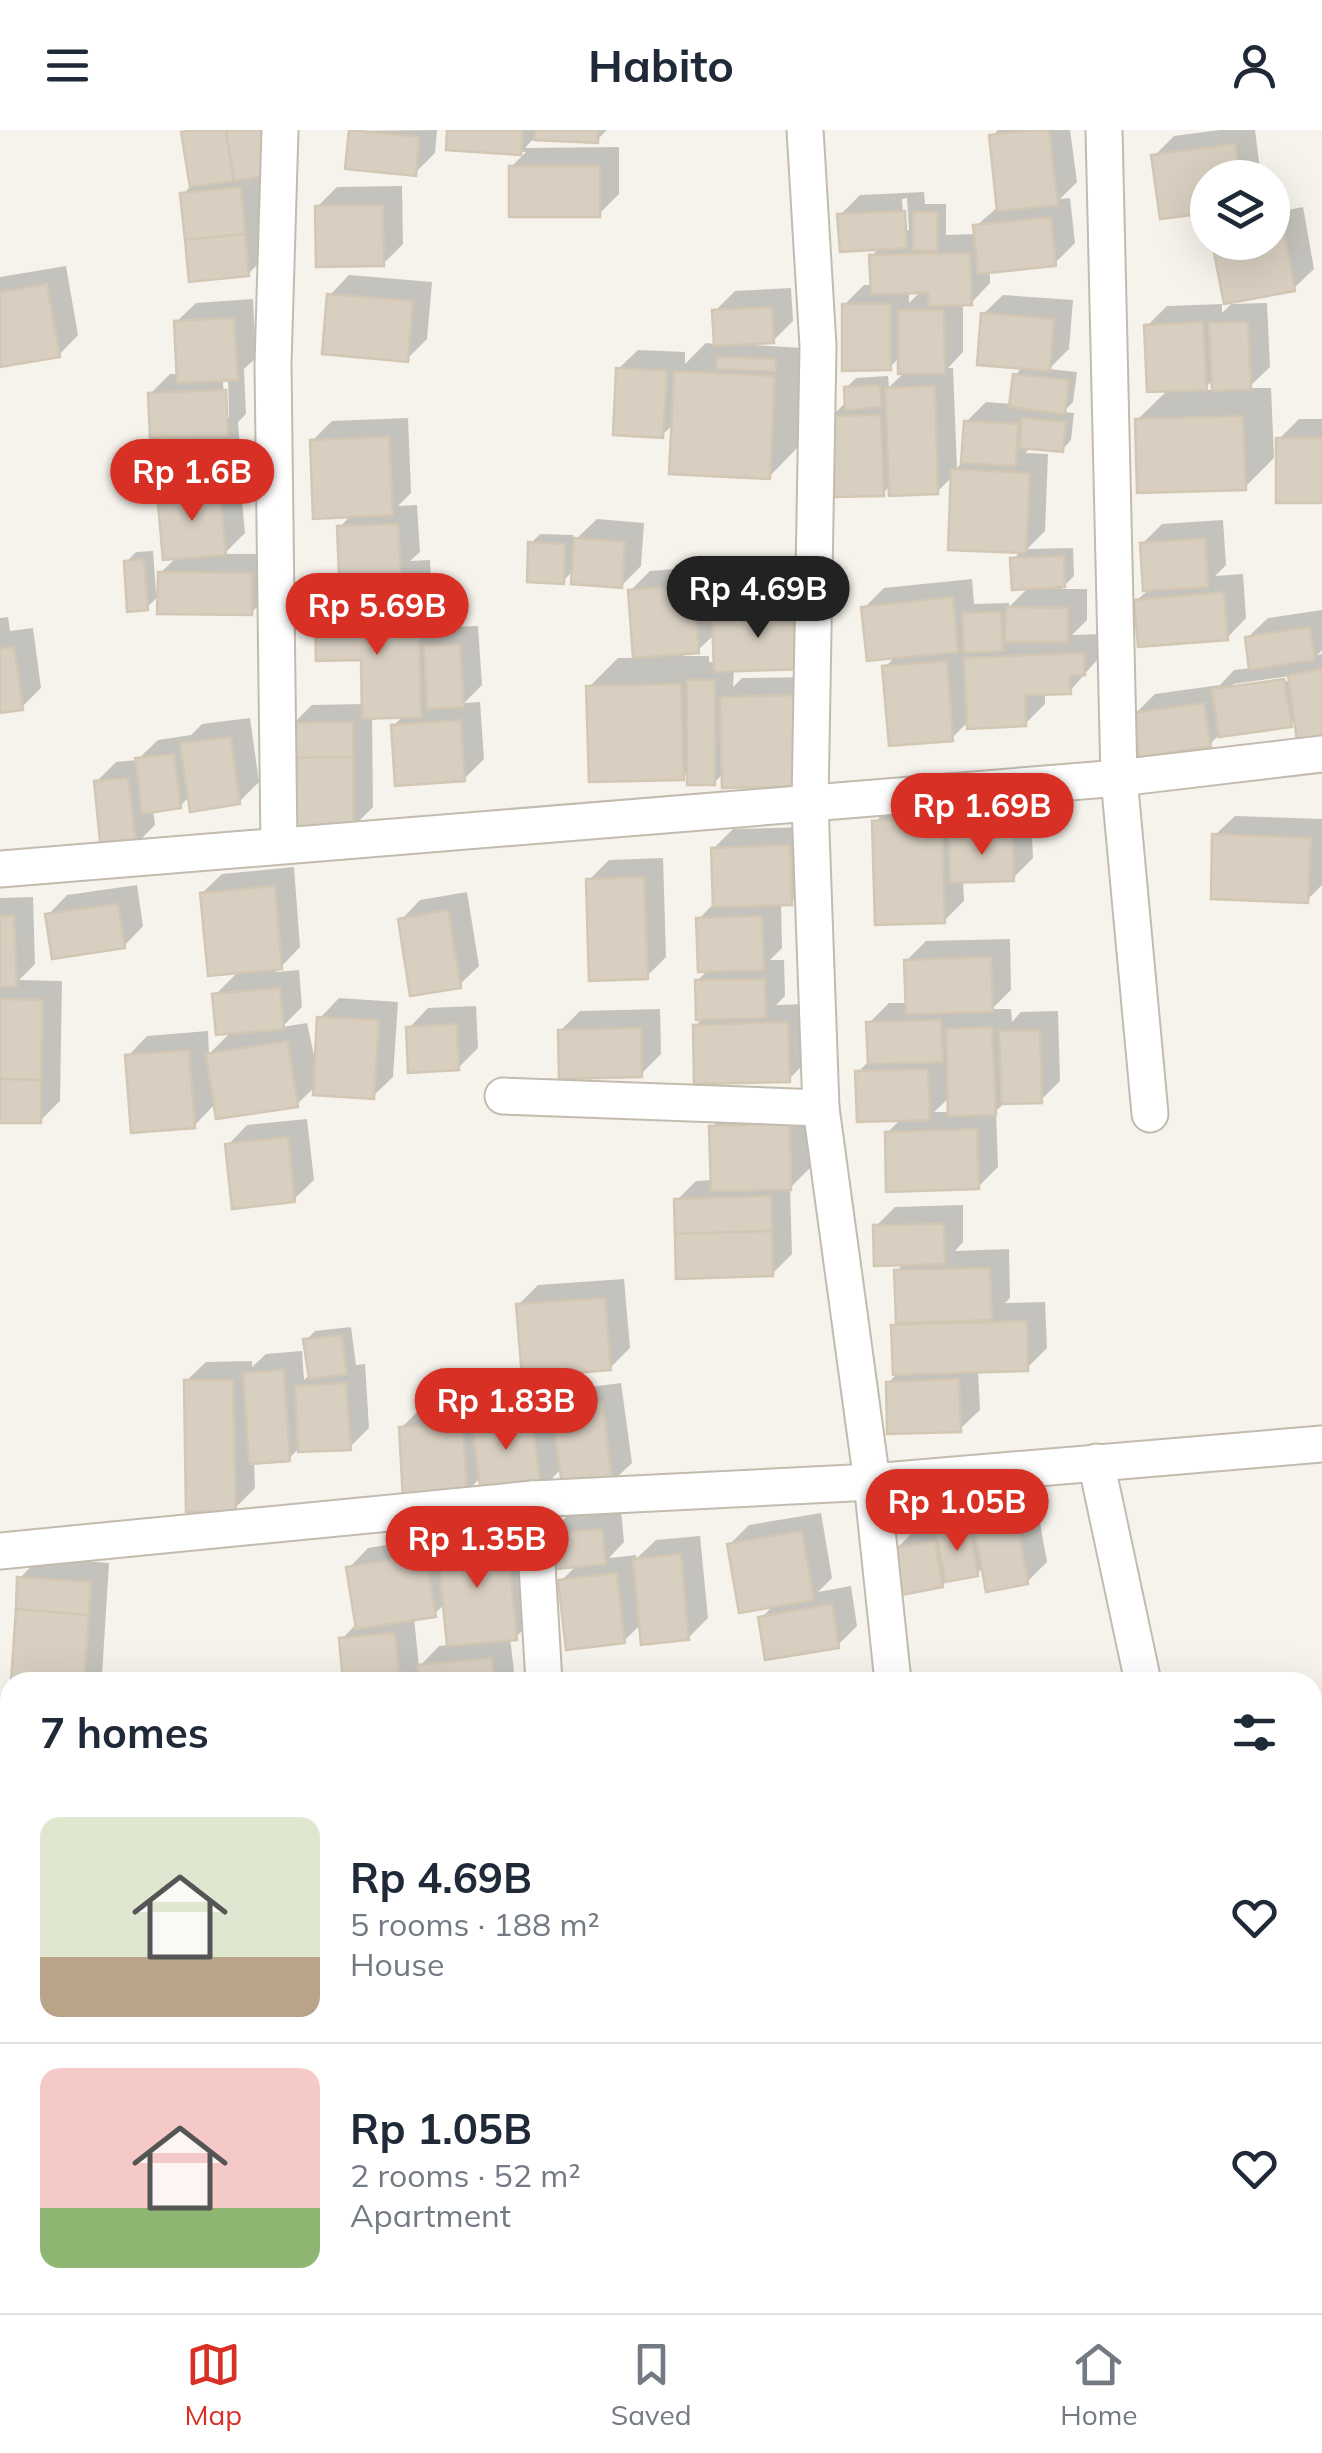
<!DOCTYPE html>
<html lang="en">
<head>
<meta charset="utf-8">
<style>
	:root { --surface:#fff; --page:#f2f2f3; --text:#1f2937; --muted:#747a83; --line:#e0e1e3; --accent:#d93025 }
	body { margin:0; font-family:Mulish,sans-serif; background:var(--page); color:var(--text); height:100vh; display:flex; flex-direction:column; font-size:38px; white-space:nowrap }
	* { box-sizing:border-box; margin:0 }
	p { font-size:32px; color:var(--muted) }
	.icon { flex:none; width:55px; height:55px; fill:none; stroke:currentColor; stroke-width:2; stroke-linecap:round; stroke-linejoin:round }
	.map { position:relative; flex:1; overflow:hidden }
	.sheet { position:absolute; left:0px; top:1542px; width:1322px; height:642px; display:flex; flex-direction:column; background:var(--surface); border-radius:30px 30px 0 0; box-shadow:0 10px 40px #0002 }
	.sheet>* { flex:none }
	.fabs { position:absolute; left:1190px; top:30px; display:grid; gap:20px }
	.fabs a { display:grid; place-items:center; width:100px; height:100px; border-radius:50%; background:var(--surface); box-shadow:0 10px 40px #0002; font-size:50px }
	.price { position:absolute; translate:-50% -85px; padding:0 22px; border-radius:35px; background:var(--accent); color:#fff; font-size:32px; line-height:65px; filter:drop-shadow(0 2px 5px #0008) }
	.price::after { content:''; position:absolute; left:50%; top:60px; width:30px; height:22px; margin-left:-15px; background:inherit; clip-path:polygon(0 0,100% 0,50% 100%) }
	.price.current { background:#222; color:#fff }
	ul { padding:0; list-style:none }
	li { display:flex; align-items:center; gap:30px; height:250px; padding:0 40px }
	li+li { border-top:2px solid var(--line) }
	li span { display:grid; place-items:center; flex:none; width:280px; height:200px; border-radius:20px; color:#555 }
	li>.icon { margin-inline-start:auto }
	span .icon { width:120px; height:120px; fill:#fffc; stroke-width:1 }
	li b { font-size:42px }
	h2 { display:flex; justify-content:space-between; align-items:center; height:120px; padding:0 40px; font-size:42px }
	header { display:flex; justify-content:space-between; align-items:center; height:130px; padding:0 40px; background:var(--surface); font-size:45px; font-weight:700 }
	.dock { display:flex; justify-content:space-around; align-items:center; height:140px; border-top:2px solid var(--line); background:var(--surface); font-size:28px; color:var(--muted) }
	.dock a { display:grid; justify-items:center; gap:5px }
	.dock .current { color:var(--accent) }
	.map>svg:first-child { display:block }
	.shadow { fill:#0003; fill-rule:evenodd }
	.building { fill:#d8cfc1; stroke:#d3c7b4; stroke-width:2.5 }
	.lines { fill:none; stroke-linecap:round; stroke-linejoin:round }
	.minor-casing { stroke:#c2bbae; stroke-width:39 }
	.minor { stroke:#fff; stroke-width:35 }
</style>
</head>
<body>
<header><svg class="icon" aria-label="menu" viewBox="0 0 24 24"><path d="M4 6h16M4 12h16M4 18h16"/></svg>Habito<svg class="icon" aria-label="person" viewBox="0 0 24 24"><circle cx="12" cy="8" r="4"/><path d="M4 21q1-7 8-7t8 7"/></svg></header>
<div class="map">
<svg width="1322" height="2183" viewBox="0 0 1322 2183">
	<rect width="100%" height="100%" fill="#f6f3ec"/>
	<!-- shadow -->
	<g class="shadow">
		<path d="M186,0H287L261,44L268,124L248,144L183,64L192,55L183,3Z"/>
		<path d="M437,0L435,23L415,43L351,1Z"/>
		<path d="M450,0H607L597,10L535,7L525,18L619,17V64L599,84L511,37L526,22L449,18Z"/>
		<path d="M998,0H1070L1077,52L1060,69L1070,68L1075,113L1055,133L990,140V153L971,173H963V222L948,238H953L957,338L964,330L966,292L986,272L1012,274L1015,245L1024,236L983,184L1003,165L1073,170L1069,219L1049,239L1077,242L1073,272L1063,282L1074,283L1071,310L1062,320L1032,317L1025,323L1048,324L1045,401L1027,419L1073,418L1074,446L1061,459H1087V490L1072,505L1102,504L1103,523L1070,561L1045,562V574L1025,594L969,591L952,608L885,537L896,526L864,478L884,458L972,449L974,474L1009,473V477L1030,456L1013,429L1021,421L954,345L937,362L892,354L883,363L831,287L847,271L846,258L856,248L888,246L889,257L905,242L901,226L890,237L844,175L864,155H873L872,126L880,117L840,85L860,65L924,62L925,74H946V105L976,104V96L999,76L992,6ZM907,68L909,100H904L902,69ZM909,161H921L909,173Z"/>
		<path d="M1220,0H1255L1261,48H1208L1154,26L1174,6Z"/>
		<path d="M402,56L403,114L383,134L317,77L337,57Z"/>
		<path d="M1303,77L1314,139L1294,158L1272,112V83Z"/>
		<path d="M66,136L78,205L59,225L0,235V147Z"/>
		<path d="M349,145L432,152L427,209L407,229L330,165Z"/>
		<path d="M791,158L793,191L773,211L753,212V215L803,218L798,317L769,347L674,294L662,305L618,239L638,220L685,222V234L706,213L716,214L715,181L735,161Z"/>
		<path d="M253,169L256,228L244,239L246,284L238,292L241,331L232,340L239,339L245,403L224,424H271V463L251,483L160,465L147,477L126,432L136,422L153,421L156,462H160V443L177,427L160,364L169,354L157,319L170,305L150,264L170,244H179L176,192L196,173ZM228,247L229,288H224L223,248Z"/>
		<path d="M1267,173L1270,237L1248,258H1271L1274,328L1245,357L1137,290L1169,259L1147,196L1167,176L1222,174V183L1231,174ZM1214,249V260H1203Z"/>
		<path d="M408,288L411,363L398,376L417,375L420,422L410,431L430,430L431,453H447L448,497L478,496L482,555L464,573L480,572L484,629L464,649L393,596L404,585L372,586L373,677L353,697L293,594L312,575L364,574L363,528L317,484L338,463L337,453L347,444L340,397L352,384L312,311L332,291Z"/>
		<path d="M1299,289H1322V370L1279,309Z"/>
		<path d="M597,389L644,393L641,436L621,456L575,439L563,451L531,413L540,404L573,405V412Z"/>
		<path d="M1223,390L1226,435L1215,446L1243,444L1246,488L1227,508L1137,470L1146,462L1142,414L1162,394Z"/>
		<path d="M713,436L716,482L734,464L820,461L734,539L733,557L742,548L819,547L714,653L689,641L683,647L589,557L618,528H636L630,461L650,441ZM715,504L716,532H709V526H684V522L697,521Z"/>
		<path d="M1322,480V520L1317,525L1322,524V605L1296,588L1291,594L1219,605L1210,614L1135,584L1155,564L1220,555L1234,540L1252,538L1248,507L1268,488ZM1296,545L1297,550L1233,559V554Z"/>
		<path d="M8,487L10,501L33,498L41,558L22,577L0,580V488Z"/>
		<path d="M250,588L259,652L239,672L190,666L180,676L153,680L155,695L135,715L96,652L116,632L137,630L158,610L191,605L202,594Z"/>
		<path d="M961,670V696L971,686L1031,684L1033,728L1013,748L963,750L964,771L944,791L875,692L895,672Z"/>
		<path d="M1235,686L1322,689V755L1307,770L1215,705Z"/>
		<path d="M809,697L810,753L790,773H781L782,818L770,830H784L785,866L776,875L807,874L809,929L789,949L695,896L704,887L697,851L709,839L699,789L715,772L713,719L733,699Z"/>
		<path d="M663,728L666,827L647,846L589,750L609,730Z"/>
		<path d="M294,737L300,817L276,842L299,840L302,877L282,897L307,893L317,939L320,888L339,868L398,872L393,947L373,966L316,956L297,974L216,973L194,996L128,926L147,906L208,901L209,924L232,901L215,865L239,841L202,763L222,744Z"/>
		<path d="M137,755L143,796L124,816L48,785L67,765Z"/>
		<path d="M467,762L479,836L459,855L401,790L420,770Z"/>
		<path d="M33,767L35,834L19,850L62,851L60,971L40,991L0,990V768Z"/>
		<path d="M1010,809L1011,860L992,879H1011L1012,892L1021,882L1058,881L1060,951L1041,970L1006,971L996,981L998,1037L978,1057L887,1003L902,988L858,942L870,930L869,893L889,873H908L906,831L926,811ZM950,967V982H934Z"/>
		<path d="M476,876L478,918L458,938L409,898L428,878Z"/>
		<path d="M660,879L661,924L641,944L560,901L580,881Z"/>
		<path d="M809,975L810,1038L790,1058L792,1124L772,1144L677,1070L696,1051L713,1050L712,997L732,977Z"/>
		<path d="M307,989L314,1050L294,1069L228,1015L247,995Z"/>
		<path d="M963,1075V1112L955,1121L1009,1119L1010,1168L1005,1173L1045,1172L1047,1218L1027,1238L978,1240L980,1280L960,1299L888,1253L899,1242L894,1196L898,1192L896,1141L905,1133L876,1096L895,1077Z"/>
		<path d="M624,1149L630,1218L610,1238L518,1175L538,1155Z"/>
		<path d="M351,1197L356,1235L365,1234L369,1298L350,1317L297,1320L289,1329L254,1331L255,1358L235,1378L186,1251L206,1232L252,1231V1237L266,1224L302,1221L304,1250L311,1244L306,1210L315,1201Z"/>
		<path d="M621,1253L632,1333L612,1352L562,1338L541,1360L481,1347L466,1363L401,1298L421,1278L483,1274L492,1265L549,1258L552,1281L574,1259Z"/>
		<path d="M1037,1376L1047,1432L1027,1452L984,1436L977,1444L948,1449L942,1455L896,1419L915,1400L978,1388L980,1400L998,1383Z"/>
		<path d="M621,1381L624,1412L609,1428L636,1425V1429L656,1410L700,1406L708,1488L688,1508L642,1493L624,1511L561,1451L577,1435L548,1405L567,1386Z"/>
		<path d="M821,1383L832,1448L818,1462L851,1456L857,1496L837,1516L761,1488L775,1474L730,1414L749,1395Z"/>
		<path d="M526,1388L536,1487L516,1507L510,1508L514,1541L503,1552H346L342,1509L357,1493L349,1438L368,1418L448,1405L459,1394ZM445,1474L449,1515L439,1516L419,1537L414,1487L434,1484Z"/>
		<path d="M39,1428L109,1433L102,1545L94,1552H13L20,1448Z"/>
		<path d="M10,1890V1980L0,1981V1942L6,1936L0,1937V1900Z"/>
		<path d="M32,2175H147L148,2183H32Z"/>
		<path d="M186,2175H264L256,2183H187Z"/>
		<path d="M271,2175H407L409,2183H273Z"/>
		<path d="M417,2175H496L488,2183H418Z"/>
	</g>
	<!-- building -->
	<g class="building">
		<path d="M193,0H226L234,51L190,57L181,2Z"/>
		<path d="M226,0H266L272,45L234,51Z"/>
		<path d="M349,0L419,7L416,46L345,39Z"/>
		<path d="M447,0H523L521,25L446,20Z"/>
		<path d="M535,0H598V13L534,10Z"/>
		<path d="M1035,0H1049L1058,75L997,81L989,5Z"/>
		<path d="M1235,14L1240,48H1208V83L1160,89L1151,25Z"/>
		<rect x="509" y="36" width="91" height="51"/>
		<path d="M241,57L245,104L185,110L180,63Z"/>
		<path d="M383,75L384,136L316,137L315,76Z"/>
		<path d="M905,81L907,118L840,122L837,84Z"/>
		<path d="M913,82H938L937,121L913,120Z"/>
		<path d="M1051,87L1056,136L978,144L973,95Z"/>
		<path d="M1283,96L1295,161L1224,174L1212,112H1272V98Z"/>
		<path d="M245,104L249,146L189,152L185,110Z"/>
		<path d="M970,123L972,175L929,176L928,163L871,164L869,125Z"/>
		<path d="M47,154L60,227L0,237V162Z"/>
		<path d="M327,164L413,171L408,232L322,224Z"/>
		<path d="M842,174H890L891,240L842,241Z"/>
		<path d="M772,177L774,213L714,216L712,180Z"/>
		<path d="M898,180H944L945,244H898Z"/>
		<path d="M981,183L1054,189L1050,241L977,235Z"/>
		<path d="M234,188L238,250L177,253L174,191Z"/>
		<path d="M1203,192L1207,260L1147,262L1144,195Z"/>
		<path d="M1248,192L1251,259L1212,261L1209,193Z"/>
		<path d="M717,227L776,229L775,241L716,239Z"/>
		<path d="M616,238L667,241L663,308L613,305Z"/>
		<path d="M674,241L775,246L770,349L669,344Z"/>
		<path d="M1013,244L1069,250L1065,284L1009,277Z"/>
		<path d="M880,255L882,277L845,280L844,257Z"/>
		<path d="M935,256L938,364L889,366L885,258Z"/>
		<path d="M226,260L228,306L150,308L148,263Z"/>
		<path d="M881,285L884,366L832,367L829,286Z"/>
		<path d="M1243,286L1246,360L1137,363L1135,289Z"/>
		<path d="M1022,288L1066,292L1063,322L1020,318Z"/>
		<path d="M964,291L1018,294L1016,336L961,333Z"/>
		<path d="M389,307L393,385L313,389L310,310Z"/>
		<rect x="1276" y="308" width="46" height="65"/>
		<path d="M219,313L222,353L157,357L154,318Z"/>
		<path d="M951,339L1030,343L1026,423L948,420Z"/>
		<path d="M220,358L226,425L163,430L157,363Z"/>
		<path d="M398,394L401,444L339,446L337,396Z"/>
		<path d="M574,408L625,412L622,458L571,454Z"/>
		<path d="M1205,408L1208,457L1143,461L1140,413Z"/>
		<path d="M528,412L565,414L564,454L527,452Z"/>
		<path d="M1064,426L1065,457L1012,460L1010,428Z"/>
		<path d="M144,429L148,480L127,482L124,431Z"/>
		<path d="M158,442L252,443V485L157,484Z"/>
		<path d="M411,449L412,475L336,479L335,452Z"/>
		<path d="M694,455L699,523L633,528L628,460Z"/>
		<path d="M1224,462L1228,510L1138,517L1134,470Z"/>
		<path d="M953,467L958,522L867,531L861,477Z"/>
		<path d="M1006,477L1068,478V512H1005Z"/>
		<path d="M801,480L803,539L714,542L712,483Z"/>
		<path d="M419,481L421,587L362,589L361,530L316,531L315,483Z"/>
		<path d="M1001,482L1003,521L964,523L962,483Z"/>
		<path d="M1310,497L1315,530L1249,540L1245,507Z"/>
		<path d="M460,514L464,577L427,579L424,516Z"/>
		<path d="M14,517L23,580L0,583V519Z"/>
		<path d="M1084,523L1085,545L1070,546L1071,564L1025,565L1026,596L967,599L964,528Z"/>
		<path d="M947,531L953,611L889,616L882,536Z"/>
		<path d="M1322,539V607L1297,611L1288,545Z"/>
		<path d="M1284,549L1292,597L1219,607L1212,559Z"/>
		<rect x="687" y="550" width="28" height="105"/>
		<path d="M681,554L684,650L589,652L586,556Z"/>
		<path d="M800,565L802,656L722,658L720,567Z"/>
		<path d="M1204,573L1211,617L1139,627L1132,583Z"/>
		<path d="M461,590L465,651L395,656L391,595Z"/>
		<path d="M353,592V627L290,628V593Z"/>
		<path d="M231,607L240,674L190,682L180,613Z"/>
		<path d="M174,624L181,678L142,684L135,628Z"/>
		<path d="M353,627L354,699L292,701L290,628Z"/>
		<path d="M128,648L137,718L101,721L94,651Z"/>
		<path d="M942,689L945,793L875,795L872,691Z"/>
		<path d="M1013,703L1014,751L950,753L949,705Z"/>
		<path d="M1212,704L1311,708L1308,773L1211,769Z"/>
		<path d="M790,715L792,775L713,777L711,718Z"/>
		<path d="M644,747L648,849L589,851L586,749Z"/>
		<path d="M275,756L282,839L208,846L200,763Z"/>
		<path d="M118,774L125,818L52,829L45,784Z"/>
		<path d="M448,780L461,858L410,866L398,789Z"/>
		<path d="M0,786H14L17,856L0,857Z"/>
		<path d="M762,786L764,840L698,842L696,788Z"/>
		<path d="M991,827L993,882L906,884L904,830Z"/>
		<path d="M765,849L766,888L696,890L695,850Z"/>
		<path d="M280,858L284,899L216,905L212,864Z"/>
		<path d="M0,869L43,870L41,950L0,949Z"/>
		<path d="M317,887L379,890L374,969L313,965Z"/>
		<path d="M941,890L943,932L868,934L866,892Z"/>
		<path d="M788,892L790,952L694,954L693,895Z"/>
		<path d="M457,894L459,940L408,943L406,897Z"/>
		<path d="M992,897L996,985L948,986L946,899Z"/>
		<path d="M641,898L642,947L559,949L558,900Z"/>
		<path d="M1040,900L1042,973L1002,974L999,901Z"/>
		<path d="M288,911L298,977L216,989L206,924Z"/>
		<path d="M189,920L195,998L131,1003L125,925Z"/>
		<path d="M928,939L930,990L857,992L855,941Z"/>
		<path d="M0,949L41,950V993H0Z"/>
		<path d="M790,993L791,1060L711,1061L709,996Z"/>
		<path d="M977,999L979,1059L886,1062L885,1002Z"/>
		<path d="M288,1007L295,1072L232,1079L225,1014Z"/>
		<path d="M771,1066L772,1101L675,1104L674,1069Z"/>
		<path d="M944,1094L945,1134L874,1136L873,1095Z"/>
		<path d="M772,1101L773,1146L676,1149L675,1104Z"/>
		<path d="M990,1138L992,1190L896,1193L894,1140Z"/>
		<path d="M605,1168L611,1240L522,1247L516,1174Z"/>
		<path d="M1027,1191L1028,1241L893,1245L891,1195Z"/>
		<path d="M342,1205L347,1244L309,1249L303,1209Z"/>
		<path d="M284,1240L290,1331L249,1334L243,1243Z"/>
		<path d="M959,1249L961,1302L887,1304L886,1252Z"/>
		<path d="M184,1250H233L236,1381L186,1382Z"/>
		<path d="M346,1253L351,1320L298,1322L295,1256Z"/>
		<path d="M602,1271L613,1355L563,1361L551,1278Z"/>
		<path d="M530,1276L542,1362L482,1370L470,1284Z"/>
		<path d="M463,1293L467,1365L403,1369L399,1297Z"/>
		<path d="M1018,1395L1028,1454L986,1462L975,1402Z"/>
		<path d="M969,1396L978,1446L945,1452L936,1402Z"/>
		<path d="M602,1399L606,1434L548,1440L545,1404Z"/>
		<path d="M802,1401L814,1470L739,1483L727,1414Z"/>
		<path d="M507,1406L517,1510L447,1516L437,1413Z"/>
		<path d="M935,1411L943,1457L901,1465L893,1418Z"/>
		<path d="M426,1424L436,1487L356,1499L346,1437Z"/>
		<path d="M681,1424L689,1510L641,1515L633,1429Z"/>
		<path d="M617,1443L625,1513L566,1520L558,1450Z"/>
		<path d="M17,1447L91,1452L89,1485L16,1479Z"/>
		<path d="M832,1474L839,1518L765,1530L758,1487Z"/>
		<path d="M16,1479L89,1485L84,1552H11Z"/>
		<path d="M395,1503L400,1552H343L339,1508Z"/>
		<path d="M492,1528L494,1552H419L417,1535Z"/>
		<rect x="5" y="1588" width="5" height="41"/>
		<rect x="0" y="1900" width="10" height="39"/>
		<path d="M10,1951V1983H0V1952Z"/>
		<path d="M0,1989H10V2073H6Z"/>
		<path d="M29,2175H127V2183H30Z"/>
		<path d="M184,2175H242L243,2183H185Z"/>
		<path d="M269,2175H331L333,2183H270Z"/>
		<path d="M343,2175H385L386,2183H345Z"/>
		<path d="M414,2175H485L486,2183H416Z"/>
		<path d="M695,2175H739L701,2183H697Z"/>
	</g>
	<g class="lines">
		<!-- minor casing -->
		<g class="minor-casing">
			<g id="minor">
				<path d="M805,0L818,216L810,673L821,978L872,1352L893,1552"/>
				<path d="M1104,0L1119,648L1150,984"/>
				<path d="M279,715L273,234L280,0"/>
				<path d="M0,739L1119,648L1322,624"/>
				<path d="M503,966L821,978"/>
				<path d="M1096,1332L1143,1552"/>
				<path d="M533,1369L544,1552"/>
				<path d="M0,1421L533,1369L872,1352L1322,1314"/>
				<path d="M565,2175V2183"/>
				<path d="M1282,2175L1283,2183"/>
			</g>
		</g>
		<!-- minor -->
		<use href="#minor" class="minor"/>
	</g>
</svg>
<div class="fabs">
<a><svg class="icon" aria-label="layers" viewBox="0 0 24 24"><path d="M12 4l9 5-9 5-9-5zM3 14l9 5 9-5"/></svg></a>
</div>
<b class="price" style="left:192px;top:394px">Rp 1.6B</b>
<b class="price current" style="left:758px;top:511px">Rp 4.69B</b>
<b class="price" style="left:377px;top:528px">Rp 5.69B</b>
<b class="price" style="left:982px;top:728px">Rp 1.69B</b>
<b class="price" style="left:506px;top:1323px">Rp 1.83B</b>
<b class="price" style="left:957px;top:1424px">Rp 1.05B</b>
<b class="price" style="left:477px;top:1461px">Rp 1.35B</b>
<section class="sheet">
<h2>7 homes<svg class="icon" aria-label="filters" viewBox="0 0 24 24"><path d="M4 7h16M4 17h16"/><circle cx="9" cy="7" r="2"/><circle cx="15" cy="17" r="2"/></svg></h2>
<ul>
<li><span style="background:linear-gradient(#dfe7d0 70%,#b9a48a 0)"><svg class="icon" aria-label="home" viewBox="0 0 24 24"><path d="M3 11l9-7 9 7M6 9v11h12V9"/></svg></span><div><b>Rp 4.69B</b><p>5 rooms · 188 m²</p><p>House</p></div><svg class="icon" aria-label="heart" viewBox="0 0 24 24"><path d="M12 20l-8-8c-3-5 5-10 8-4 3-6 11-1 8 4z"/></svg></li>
<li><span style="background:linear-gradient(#f6c9c9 70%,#8fb573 0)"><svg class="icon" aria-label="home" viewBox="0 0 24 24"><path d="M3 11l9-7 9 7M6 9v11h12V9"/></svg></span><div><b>Rp 1.05B</b><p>2 rooms · 52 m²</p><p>Apartment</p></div><svg class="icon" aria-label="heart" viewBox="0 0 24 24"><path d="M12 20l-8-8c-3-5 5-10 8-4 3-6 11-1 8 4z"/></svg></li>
</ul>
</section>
</div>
<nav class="dock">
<a class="current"><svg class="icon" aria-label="map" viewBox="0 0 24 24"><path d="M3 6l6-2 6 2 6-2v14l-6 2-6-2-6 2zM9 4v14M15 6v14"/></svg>Map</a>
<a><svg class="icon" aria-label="saved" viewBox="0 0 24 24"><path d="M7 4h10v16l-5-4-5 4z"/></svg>Saved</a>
<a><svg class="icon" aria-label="home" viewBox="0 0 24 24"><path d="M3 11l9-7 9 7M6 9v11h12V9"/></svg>Home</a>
</nav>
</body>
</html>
